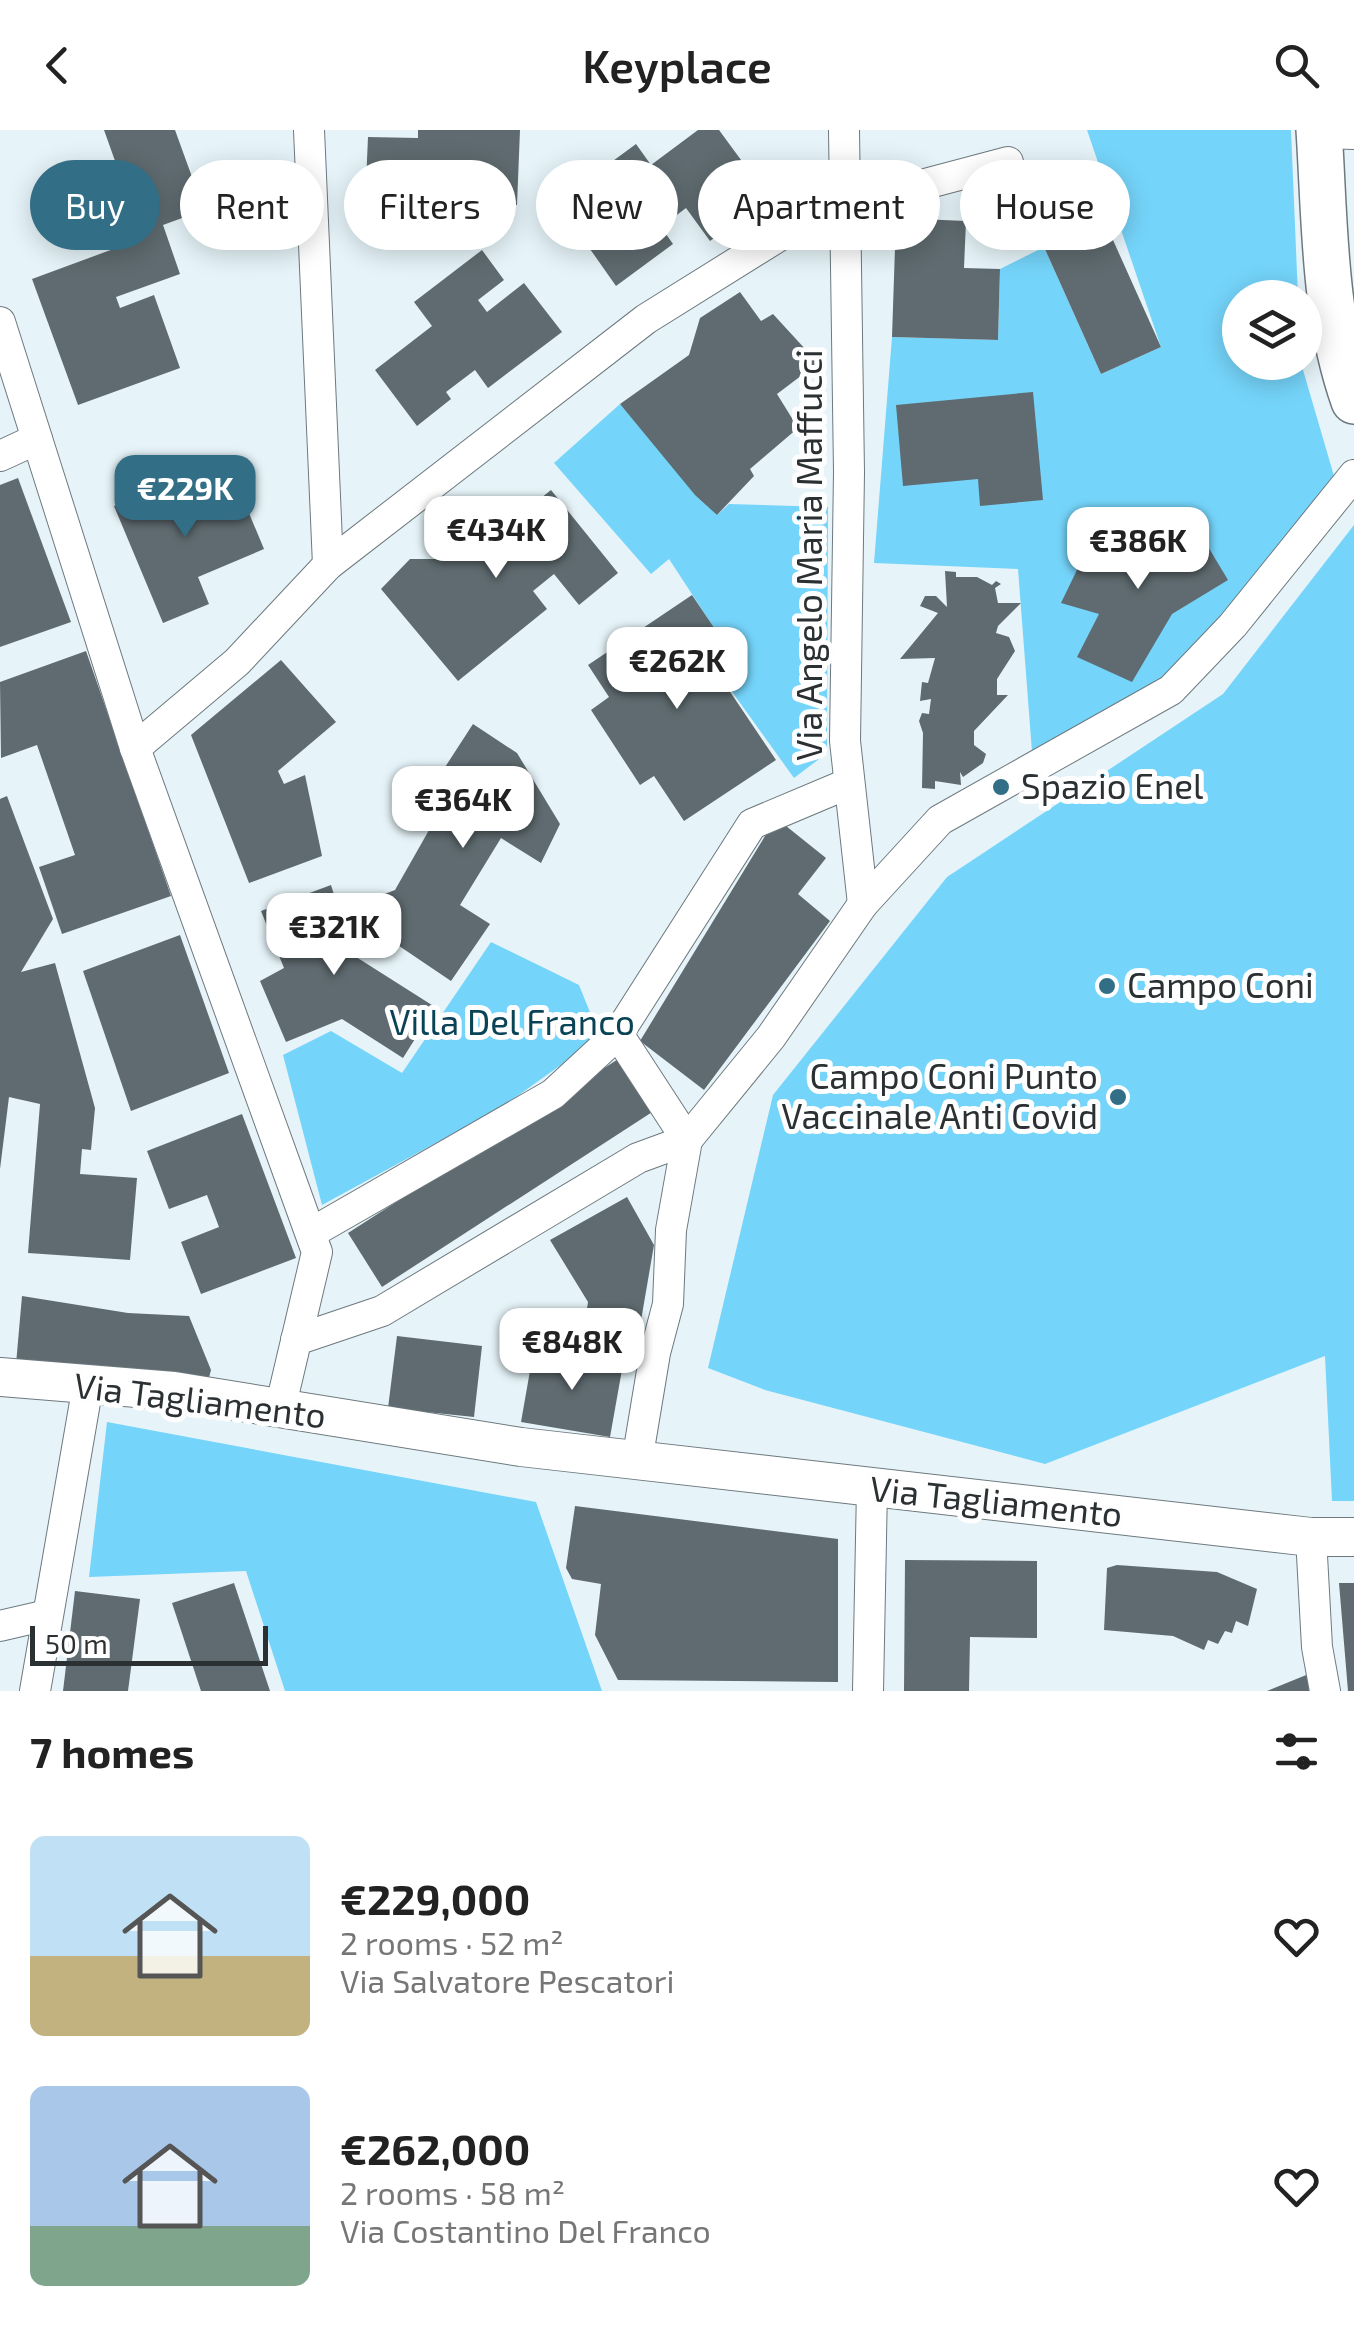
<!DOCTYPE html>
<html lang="en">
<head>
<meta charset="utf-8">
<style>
	:root { --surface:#fff; --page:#f2f2f2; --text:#222; --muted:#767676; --accent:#326e85 }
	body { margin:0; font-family:"Exo 2",sans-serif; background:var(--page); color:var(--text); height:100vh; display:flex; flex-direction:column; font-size:38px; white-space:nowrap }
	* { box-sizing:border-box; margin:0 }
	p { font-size:32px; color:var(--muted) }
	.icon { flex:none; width:55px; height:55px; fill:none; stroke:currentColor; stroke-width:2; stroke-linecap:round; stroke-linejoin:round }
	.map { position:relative; height:1561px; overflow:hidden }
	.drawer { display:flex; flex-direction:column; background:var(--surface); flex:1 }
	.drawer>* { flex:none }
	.guide { position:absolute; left:30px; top:30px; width:1295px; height:90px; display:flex; gap:20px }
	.controls { position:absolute; left:1222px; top:150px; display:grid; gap:20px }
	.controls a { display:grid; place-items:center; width:100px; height:100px; border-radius:50%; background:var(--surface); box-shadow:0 5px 25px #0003; font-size:50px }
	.scale { position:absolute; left:30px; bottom:25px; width:238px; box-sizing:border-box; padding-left:10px; border:5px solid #2b3032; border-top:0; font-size:28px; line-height:35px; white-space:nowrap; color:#2b3032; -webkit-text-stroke:8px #fefefe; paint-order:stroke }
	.price { position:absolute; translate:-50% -85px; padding:0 22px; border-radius:20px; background:#fff; color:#222; font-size:32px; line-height:65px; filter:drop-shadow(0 2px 5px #0008) }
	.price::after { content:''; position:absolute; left:50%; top:60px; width:30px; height:22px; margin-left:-15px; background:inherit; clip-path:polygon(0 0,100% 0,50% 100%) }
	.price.selected { background:var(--accent); color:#fff }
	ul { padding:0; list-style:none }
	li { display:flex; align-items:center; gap:30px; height:250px; padding:0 30px }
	li span { display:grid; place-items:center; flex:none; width:280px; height:200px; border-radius:15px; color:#555 }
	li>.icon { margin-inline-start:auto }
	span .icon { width:120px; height:120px; fill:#fffc; stroke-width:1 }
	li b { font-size:42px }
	h2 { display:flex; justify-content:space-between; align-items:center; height:120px; padding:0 30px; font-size:42px }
	.chip { padding:0 35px; border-radius:45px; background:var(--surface); box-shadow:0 5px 25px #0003; font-size:35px; line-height:90px }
	.chip.selected { background:var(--accent); color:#fff }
	header { display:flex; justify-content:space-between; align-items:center; height:130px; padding:0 30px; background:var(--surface); font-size:45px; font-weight:600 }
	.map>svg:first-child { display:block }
	.green { fill:#75d4fa }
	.building { fill:#5f6b70 }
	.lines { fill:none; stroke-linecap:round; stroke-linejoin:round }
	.minor-casing { stroke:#6d797e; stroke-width:32 }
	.tertiary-casing { stroke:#6d797e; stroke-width:40 }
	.secondary-casing { stroke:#6d797e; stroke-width:48 }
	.minor { stroke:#fff; stroke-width:30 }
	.tertiary { stroke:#fff; stroke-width:38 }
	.secondary { stroke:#fff; stroke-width:45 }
	.poi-dot { fill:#326e85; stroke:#fefefe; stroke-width:4 }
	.labels { text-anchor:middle; stroke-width:10; stroke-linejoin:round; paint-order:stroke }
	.street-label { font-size:35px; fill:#2b3032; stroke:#fefefe }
	.poi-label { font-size:35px; fill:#2b3032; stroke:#fefefe; text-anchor:start }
	.park-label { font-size:35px; fill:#094356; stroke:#fefefe }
</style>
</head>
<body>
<header><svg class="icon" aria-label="back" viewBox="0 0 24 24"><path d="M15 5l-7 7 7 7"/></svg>Keyplace<svg class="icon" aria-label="search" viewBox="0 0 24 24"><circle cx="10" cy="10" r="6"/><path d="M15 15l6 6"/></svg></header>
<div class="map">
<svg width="1354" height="1561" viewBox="0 0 1354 1561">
	<rect width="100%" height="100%" fill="#e6f4f9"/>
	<!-- green -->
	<g class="green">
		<path d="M1087,0H1291L1298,167L1240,168V232L1301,233L1334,346L1271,432L1163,555L1032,622L1018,439L874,433L892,207L998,210L1000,139L1044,117L1101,244L1161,217Z"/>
		<path d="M620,274L717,385L729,374L828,377L827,623L794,648L702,520L720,507L669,429L651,444L554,333Z"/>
		<path d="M1354,395V1371H1332L1325,1226L1045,1334L765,1260L708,1238L773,965L947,747L1223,564Z"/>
		<path d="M491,812L579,855L600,907L502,977L322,1075L283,925L331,901L402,943Z"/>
		<path d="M107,1292L536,1372L602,1561H285L246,1441L89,1447Z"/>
	</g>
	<!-- building -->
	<g class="building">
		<path d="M104,0H175L204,80L163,95L180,144L116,167L120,178L154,165L180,238L78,275L32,149L116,118L106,93L134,84Z"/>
		<path d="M418,0H520L517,75L383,70L384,54L366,53L368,7L418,8Z"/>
		<path d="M698,0H719L769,68L710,111L686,78L661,97L673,114L616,156L590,119L625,93L612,76L586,95L564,67L636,14L651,35Z"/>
		<path d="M896,88L966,91L964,138L1000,139L998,210L892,207Z"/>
		<path d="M1104,90L1161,217L1101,244L1044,117Z"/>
		<path d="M482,120L504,150L478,170L487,182L524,153L562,202L488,258L475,240L446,262L451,269L417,296L375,240L432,196L414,172Z"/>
		<path d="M740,162L761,191L773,184L818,233L777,264L798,298L750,339L754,346L717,385L695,365L620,274L689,225L700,188Z"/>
		<path d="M1033,262L1043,370L980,376L978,349L903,356L896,275Z"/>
		<path d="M207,337L227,384L246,376L264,419L198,447L209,474L163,493L114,376Z"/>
		<path d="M18,348L71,492L0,517V355Z"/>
		<path d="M551,360L618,443L579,475L554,444L533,461L547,479L458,551L381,459L410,429H438L502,374L515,389Z"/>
		<path d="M1136,385L1159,419L1195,395L1228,450L1172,484L1132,552L1077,527L1099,484L1061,473L1089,415Z"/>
		<path d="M945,441L956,442V447H977L992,455L996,451L1001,454L995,458L998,473H1021L998,496L996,503L1009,507L1015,521L997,549V565H1008L974,601V615L986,624L983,633L963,647L960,642L961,655L935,651V659L922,658L923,603L919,591L922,583L929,584L931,569L920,571L922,552L928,553L935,528L900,529L938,483L920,476L925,466H936L947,477Z"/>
		<path d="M692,465L721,508L702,520L776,630L684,691L654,646L640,655L591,580L609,567L588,535Z"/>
		<path d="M86,521L171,766L62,804L39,737L75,725L37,615L1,628L0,552Z"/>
		<path d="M281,530L336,592L278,641L284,654L305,645L322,726L249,753L191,605Z"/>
		<path d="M473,594L517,623L560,694L541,733L501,708L460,775L490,794L451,851L374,799L361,773L395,760L441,679L425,668Z"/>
		<path d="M7,666L53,789L21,842L55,833L95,978L91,1020L82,1019L80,1044L137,1048L130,1130L28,1123L40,974L9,967L0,1039V669Z"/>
		<path d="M776,688L826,728L798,764L830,791L704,960L640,911Z"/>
		<path d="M331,755L353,825L435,877L403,928L342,889L286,912L260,851L284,838L261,781Z"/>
		<path d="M180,805L229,943L131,981L83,841Z"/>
		<path d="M626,924L660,977L382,1157L348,1103Z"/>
		<path d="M242,984L296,1128L201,1164L181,1112L219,1097L207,1065L169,1079L147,1021Z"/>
		<path d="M627,1067L654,1115L638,1208L584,1199L588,1172L550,1110Z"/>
		<path d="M22,1166L128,1183L189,1186L211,1240L206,1259L16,1234Z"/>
		<path d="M397,1206L482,1216L474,1287L388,1278Z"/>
		<path d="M534,1218L623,1234L610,1307L521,1292Z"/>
		<path d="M575,1376L838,1409V1552L618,1550L595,1505L601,1454L572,1449L566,1438Z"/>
		<path d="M905,1430L1037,1431V1508L970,1507L969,1561H904Z"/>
		<path d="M1117,1435L1217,1442L1257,1459L1248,1496L1236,1491L1232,1503L1225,1501L1218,1514L1208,1510L1204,1520L1173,1506L1104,1500L1107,1438Z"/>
		<path d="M234,1453L270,1561H201L172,1473Z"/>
		<path d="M1339,1453H1354V1561H1348Z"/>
		<path d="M75,1461L140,1469L128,1561H63Z"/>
		<path d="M1316,1541L1317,1561H1267Z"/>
	</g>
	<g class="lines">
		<!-- minor casing -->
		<g class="minor-casing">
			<g id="minor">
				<path d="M309,0L328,435"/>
				<path d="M844,0L849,342L845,611L863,774"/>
				<path d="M1319,3L1354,4"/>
				<path d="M0,192L135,618L317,1122L280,1279"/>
				<path d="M0,326L37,309"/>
				<path d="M135,618L237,532L328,435L646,189L816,83L1008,32"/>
				<path d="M618,904L687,1010"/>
				<path d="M311,1103L553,964L618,904L752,694L847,654"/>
				<path d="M296,1210L382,1181L638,1028L687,1010L771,907L863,774L940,690L1171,560L1233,495L1354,345"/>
				<path d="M637,1331L655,1223L668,1174L671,1100L687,1010"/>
				<path d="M1311,1407L1317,1517L1325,1561"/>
				<path d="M0,1496L47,1485"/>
				<path d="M35,1561L88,1255"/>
				<path d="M868,1561L872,1358"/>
			</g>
		</g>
		<!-- tertiary casing -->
		<g class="tertiary-casing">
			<path id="tertiary" d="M0,1247L174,1261L521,1317L1311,1407H1354"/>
		</g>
		<!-- secondary casing -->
		<g class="secondary-casing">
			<path id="secondary" d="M1319,0C1325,91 1323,184 1354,271"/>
		</g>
		<!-- minor -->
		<use href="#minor" class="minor"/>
		<!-- tertiary -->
		<use href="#tertiary" class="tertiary"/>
		<!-- secondary -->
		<use href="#secondary" class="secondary"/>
	</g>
	<!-- markers -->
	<g class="poi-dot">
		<circle cx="1001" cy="657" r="10"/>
		<circle cx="1107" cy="856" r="10"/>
		<circle cx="1118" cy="967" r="10"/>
	</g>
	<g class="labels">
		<!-- street labels -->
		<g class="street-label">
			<text transform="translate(810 425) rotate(-90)" y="12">Via Angelo Maria Maffucci</text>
			<text transform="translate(200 1271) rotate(7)" y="12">Via Tagliamento</text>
			<text transform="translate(996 1372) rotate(6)" y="12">Via Tagliamento</text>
		</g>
		<!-- poi labels -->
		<g class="poi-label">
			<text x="1021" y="669">Spazio Enel</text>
			<text x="1127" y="868">Campo Coni</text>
			<text x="1098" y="959" text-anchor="end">Campo Coni Punto<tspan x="1098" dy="40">Vaccinale Anti Covid</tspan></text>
		</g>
		<!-- park labels -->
		<g class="park-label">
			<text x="512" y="905">Villa Del Franco</text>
		</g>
	</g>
</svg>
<div class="controls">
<a><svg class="icon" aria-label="layers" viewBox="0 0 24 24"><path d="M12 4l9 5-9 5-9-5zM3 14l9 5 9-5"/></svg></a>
</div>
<div class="scale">50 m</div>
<b class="price selected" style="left:185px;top:410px">€229K</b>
<b class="price" style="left:496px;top:451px">€434K</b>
<b class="price" style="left:1138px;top:462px">€386K</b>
<b class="price" style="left:677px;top:582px">€262K</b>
<b class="price" style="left:463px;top:721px">€364K</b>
<b class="price" style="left:334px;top:848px">€321K</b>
<b class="price" style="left:572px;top:1263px">€848K</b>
<div class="guide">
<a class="chip selected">Buy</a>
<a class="chip">Rent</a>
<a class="chip">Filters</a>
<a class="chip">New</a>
<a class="chip">Apartment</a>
<a class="chip">House</a>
</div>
</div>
<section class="drawer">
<h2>7 homes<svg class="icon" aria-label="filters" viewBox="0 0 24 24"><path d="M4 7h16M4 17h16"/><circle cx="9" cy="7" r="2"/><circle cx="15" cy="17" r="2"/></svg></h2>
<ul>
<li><span style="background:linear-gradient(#bfe0f5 60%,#c2b280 0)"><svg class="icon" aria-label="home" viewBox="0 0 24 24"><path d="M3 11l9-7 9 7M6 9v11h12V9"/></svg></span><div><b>€229,000</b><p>2 rooms · 52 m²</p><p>Via Salvatore Pescatori</p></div><svg class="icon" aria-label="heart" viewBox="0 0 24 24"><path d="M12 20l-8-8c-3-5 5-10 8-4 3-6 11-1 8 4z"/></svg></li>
<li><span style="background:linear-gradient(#a9c7e8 70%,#7fa58c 0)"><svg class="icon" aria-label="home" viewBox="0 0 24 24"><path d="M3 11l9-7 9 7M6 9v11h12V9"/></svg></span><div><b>€262,000</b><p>2 rooms · 58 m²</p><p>Via Costantino Del Franco</p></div><svg class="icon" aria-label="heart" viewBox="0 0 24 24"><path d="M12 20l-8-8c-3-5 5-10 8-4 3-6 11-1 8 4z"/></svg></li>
</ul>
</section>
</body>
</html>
